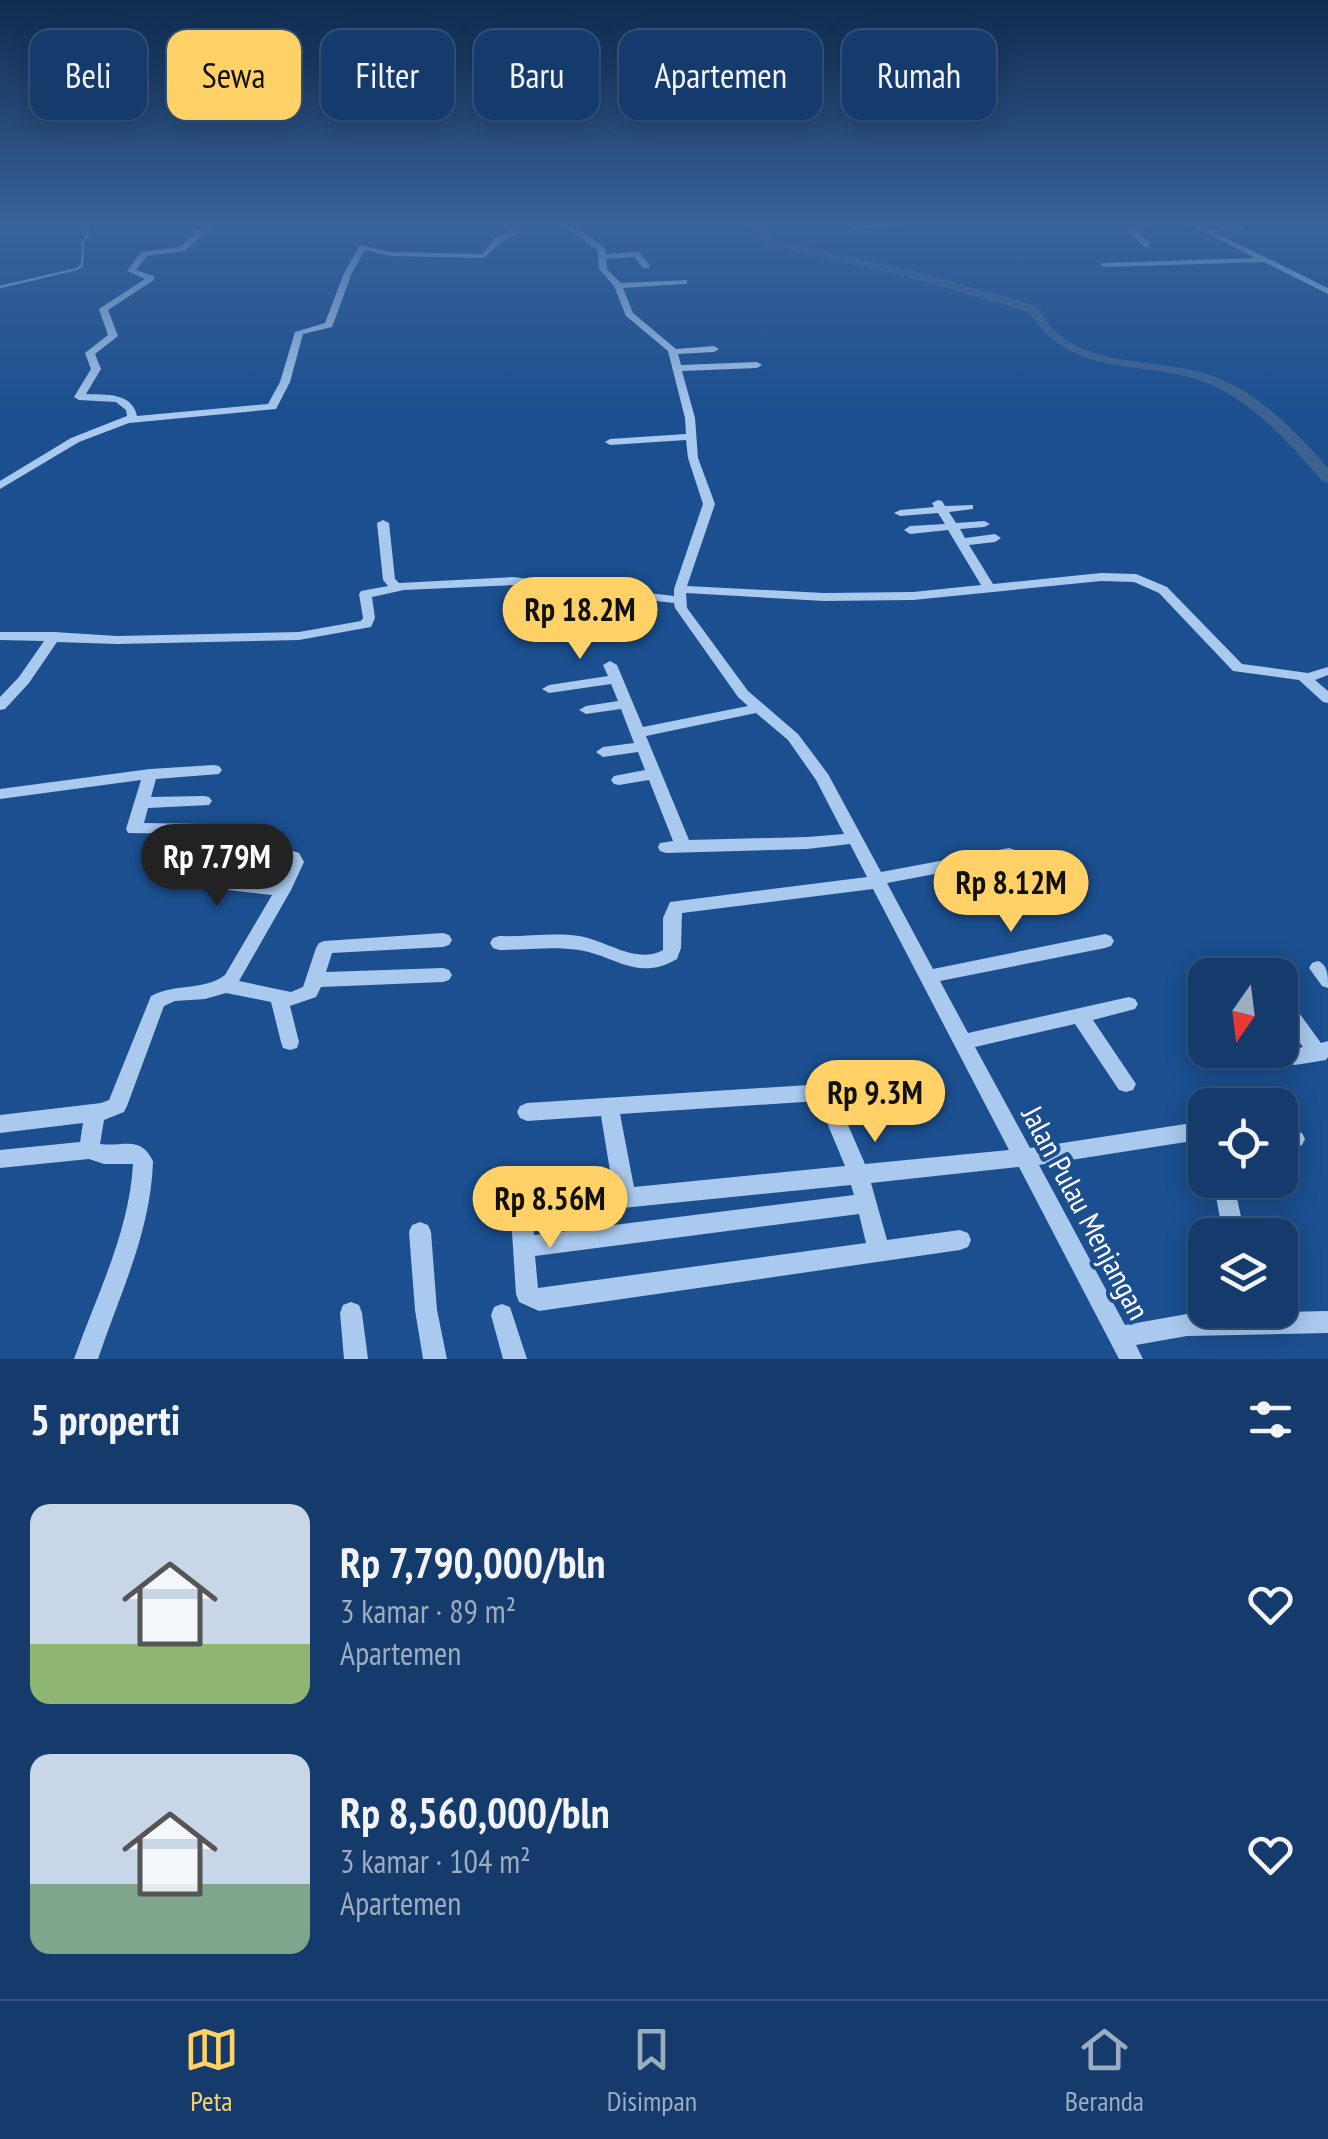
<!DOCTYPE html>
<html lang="id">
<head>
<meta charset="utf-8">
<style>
	:root { --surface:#143b6b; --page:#214673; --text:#f1f3f6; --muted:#9dadc1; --line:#33557e; --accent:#ffd166 }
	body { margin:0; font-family:"PT Sans Narrow",sans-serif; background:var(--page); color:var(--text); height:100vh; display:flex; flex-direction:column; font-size:38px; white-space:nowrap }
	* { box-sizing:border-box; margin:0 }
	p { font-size:32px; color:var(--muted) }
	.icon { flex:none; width:55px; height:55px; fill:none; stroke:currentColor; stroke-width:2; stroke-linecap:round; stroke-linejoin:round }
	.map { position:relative; height:1359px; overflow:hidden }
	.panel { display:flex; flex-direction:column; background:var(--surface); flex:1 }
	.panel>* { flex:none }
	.hud { position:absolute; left:30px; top:30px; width:1270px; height:90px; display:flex; gap:20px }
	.needle { width:65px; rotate:194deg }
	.buttons { position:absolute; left:1188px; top:958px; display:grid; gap:20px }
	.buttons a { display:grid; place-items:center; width:110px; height:110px; border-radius:20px; background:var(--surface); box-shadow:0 5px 25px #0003,0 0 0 2px var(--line); font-size:50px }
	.price { position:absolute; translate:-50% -85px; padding:0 22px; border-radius:35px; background:var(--accent); color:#111; font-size:32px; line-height:65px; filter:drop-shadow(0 2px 5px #0008) }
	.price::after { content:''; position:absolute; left:50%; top:60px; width:30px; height:22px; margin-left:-15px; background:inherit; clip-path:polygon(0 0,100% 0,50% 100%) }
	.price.on { background:#222; color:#fff }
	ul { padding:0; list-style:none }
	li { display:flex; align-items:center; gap:30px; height:250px; padding:0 30px }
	li span { display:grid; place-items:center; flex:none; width:280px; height:200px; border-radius:20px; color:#555 }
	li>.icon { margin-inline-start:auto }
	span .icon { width:120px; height:120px; fill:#fffc; stroke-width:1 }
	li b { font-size:42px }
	h2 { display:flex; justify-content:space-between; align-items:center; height:120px; padding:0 30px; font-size:42px }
	.pill { padding:0 35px; border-radius:20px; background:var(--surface); box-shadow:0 5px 25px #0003,0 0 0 2px var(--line); font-size:35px; line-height:90px }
	.pill.on { background:var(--accent); color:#111 }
	.tabs { display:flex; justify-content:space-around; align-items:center; height:140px; border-top:2px solid var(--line); background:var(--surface); font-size:28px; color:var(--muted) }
	.tabs a { display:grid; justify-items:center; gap:5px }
	.tabs .on { color:var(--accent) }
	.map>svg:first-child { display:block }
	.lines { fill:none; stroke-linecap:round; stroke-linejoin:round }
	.stream { stroke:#9cc4f0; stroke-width:2.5 }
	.river { fill:#3c6290; fill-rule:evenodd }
	.minor { fill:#a9c9ee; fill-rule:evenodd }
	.labels { text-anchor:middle; stroke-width:8; stroke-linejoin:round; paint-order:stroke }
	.street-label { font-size:30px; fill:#fff; stroke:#1b4f8f }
</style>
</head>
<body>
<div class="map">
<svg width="1328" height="1359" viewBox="0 0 1328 1359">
	<rect width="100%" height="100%" fill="#1b4f8f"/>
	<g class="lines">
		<!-- stream -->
		<path class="stream" d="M0,287L77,269L82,265L83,242L89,234L85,224"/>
		<!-- river -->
		<path class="river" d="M746,224H758L775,240L914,271L1037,306C1042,312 1045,320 1050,326C1093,373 1170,355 1223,380C1264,398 1299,435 1328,468V483L1322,481C1292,446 1257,406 1214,386C1149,356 1074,384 1029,312L907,277L767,245Z"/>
		<!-- minor -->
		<g class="minor">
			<path d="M205,224H214L185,251L147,256L136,270L154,276V280L108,310L118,336L95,354L101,369L86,394C106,395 132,392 137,416L268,404L280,382L295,332L325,323L344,273L360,245L391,252L482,254L496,237L509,232L510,224H518L516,235L502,241L484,258L391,256L365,250L352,273L332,327L303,334L290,382L276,409L129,423L79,442L0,489V481L71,438L127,416L126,410L116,402L79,400L74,397L91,369L85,353L108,335L99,309L145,279L127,271L141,252L180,247Z"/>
			<path d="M563,224H572L605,248L606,254L639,252L650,266L649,268H643L634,257L606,259L607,269L621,283L687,280V284H684L623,288L633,313L676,349L714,346L719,349L714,352L678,354L681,365L757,362L762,365L757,368L682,371L695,418L698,458L715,504L687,586L824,593L913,592L981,585L948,530L910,534L904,530L910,526L945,524L938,513L900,516L894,513L900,510L934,507L932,503L938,500L942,501L945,506L973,505V509L949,512L956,523L984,521L990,524L984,527L960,529L965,538L995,534L1001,538L995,542L969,545L993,584L1101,573L1136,574L1167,587L1242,664L1308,673L1328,667V675L1315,680L1328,691V703L1323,702L1299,680L1233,671L1159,593L1134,582L1101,581L913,600L824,601L686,593L687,608L748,691L798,734L828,774L881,872L1009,848L1015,850L1017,854L1015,858L1009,860L887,883L933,969L1105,934L1111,936L1114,941L1111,946L1105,948L940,981L968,1033L1129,997L1135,999L1138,1004L1135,1009L1093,1020L1136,1084L1133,1090L1126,1092L1119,1090L1075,1024L975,1047L1030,1148L1205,1121V1139L1039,1165L1125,1325L1187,1314L1328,1311V1333L1187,1336L1136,1345L1143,1359H1119L1019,1167L871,1183L887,1240L960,1230L968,1233L971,1240L968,1247L960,1250L539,1311L519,1302L516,1294L511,1217L520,1201L527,1198L613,1189L601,1116L527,1121L520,1118L517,1112L520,1106L527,1103L824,1084L831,1086L865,1164L1009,1150L873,889L682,913L681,948L677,959C638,982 616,956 579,950C553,946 525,950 499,950L493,948L490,943L493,938L499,936C525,937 553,932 579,936C606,940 636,965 663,950V918L670,902L867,877L850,844L807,849L666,853L660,851L658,847L660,843L673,841L649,780L619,785L614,784L611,780L614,776L645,770L638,752L603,757L596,752L603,747L634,743L621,709L586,714L579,710L586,706L618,701L611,684L549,693L542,689L549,685L608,676L603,665L610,661L617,665L643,727L748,706L738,697L675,608L674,603L513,585L404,590L372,597L375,618L371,627L299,640L117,644L57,642L29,683L5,709L0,710V697L19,677L44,641L0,640V632H54L117,636L299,632L361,621L363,618L359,594L361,591L388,586L383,580L377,523L383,520L389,523L395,579L399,583L513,577L674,596V589L703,504L688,458L686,440L610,445L605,442L610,439L686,434L685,418L668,351L626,316L614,286L599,269L598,251ZM756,713L788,740L816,780L844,834L807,837L689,840L646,736ZM818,1101L845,1166L634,1187L620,1114ZM851,1185L854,1195L534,1235L533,1217ZM859,1214L866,1243L538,1288L535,1256Z"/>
			<path d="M864,224H906L856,229L852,227Z"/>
			<path d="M1137,224H1147L1137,230L1150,243V247H1144L1128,230Z"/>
			<path d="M1188,224H1198L1207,229L1245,225L1246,227L1242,229L1214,232L1328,288V294L1264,262L1104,267L1100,265L1104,263L1255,258Z"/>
			<path d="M214,765L219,766L222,770L219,774L156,779L151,797L204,796L209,797L212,801L209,805L148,808L144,823L203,824L205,828L203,832L197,834L128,833L126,829L141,780L0,799V789L150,769Z"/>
			<path d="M217,845L293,851L299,853L304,862L291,890L239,981L291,992L303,987L316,948L319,943L324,941L443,933L449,935L452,940L449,945L443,947L332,953L326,972L443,968L449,970L452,975L449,980L443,982L321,987L316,997L290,1006L299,1042L297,1048L290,1050L283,1048L281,1042L271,1002L226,993L205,999L175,1001L164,1006L127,1106L124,1112L104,1120L100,1144C124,1147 140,1135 153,1161C151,1232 120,1293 98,1359H74C97,1294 129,1233 133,1164H104L89,1159L0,1168V1150L80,1142L83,1123L0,1133V1115L101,1103L109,1100L151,996C176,983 204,991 225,975L272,895L194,886L190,878C197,864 201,850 217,845ZM219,857L288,862L278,883L207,877Z"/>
			<path d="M1318,961C1328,965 1328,976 1328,988L1322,986L1309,968L1312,963Z"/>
			<path d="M1280,993L1286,995L1321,1043L1328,1041V1057L1326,1060L1295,1065L1288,1063L1286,1057L1288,1051L1303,1047L1280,1014Z"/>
			<path d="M1280,1126L1302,1133L1305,1139L1302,1145L1295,1148L1280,1144Z"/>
			<path d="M1213,1180H1233L1245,1235H1223Z"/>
			<path d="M420,1222L428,1225L431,1232L437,1310L447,1359H423L415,1310L409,1232L412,1225Z"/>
			<path d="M351,1302L359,1305L362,1313L368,1359H344L340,1313L343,1305Z"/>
			<path d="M502,1304L510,1307L527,1359H503L491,1315L494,1307Z"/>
		</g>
	</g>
	<!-- sky -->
	<linearGradient id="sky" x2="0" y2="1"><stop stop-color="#0f2b4f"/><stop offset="0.54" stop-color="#39639b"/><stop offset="1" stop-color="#39639b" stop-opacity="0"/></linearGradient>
	<rect width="1328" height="414" fill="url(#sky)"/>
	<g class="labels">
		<!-- street labels -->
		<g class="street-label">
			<text transform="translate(1085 1213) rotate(62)" y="10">Jalan Pulau Menjangan</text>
		</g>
	</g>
</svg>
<div class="buttons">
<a><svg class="needle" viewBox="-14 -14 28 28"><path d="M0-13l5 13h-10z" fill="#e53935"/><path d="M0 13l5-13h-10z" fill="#9dadc1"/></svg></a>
<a><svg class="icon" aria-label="locate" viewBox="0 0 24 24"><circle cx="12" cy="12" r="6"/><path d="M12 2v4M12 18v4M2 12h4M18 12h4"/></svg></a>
<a><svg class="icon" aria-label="layers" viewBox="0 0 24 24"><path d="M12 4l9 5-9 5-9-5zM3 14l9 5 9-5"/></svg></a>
</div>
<b class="price" style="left:580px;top:662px">Rp 18.2M</b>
<b class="price on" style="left:217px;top:909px">Rp 7.79M</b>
<b class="price" style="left:1011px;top:935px">Rp 8.12M</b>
<b class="price" style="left:875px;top:1145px">Rp 9.3M</b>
<b class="price" style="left:550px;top:1251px">Rp 8.56M</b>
<div class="hud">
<a class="pill">Beli</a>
<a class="pill on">Sewa</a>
<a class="pill">Filter</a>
<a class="pill">Baru</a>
<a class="pill">Apartemen</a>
<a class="pill">Rumah</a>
</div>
</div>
<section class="panel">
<h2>5 properti<svg class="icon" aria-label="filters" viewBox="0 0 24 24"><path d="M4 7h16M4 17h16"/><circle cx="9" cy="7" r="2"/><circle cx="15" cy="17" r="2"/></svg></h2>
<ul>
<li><span style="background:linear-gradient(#c9d6e8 70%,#8fb573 0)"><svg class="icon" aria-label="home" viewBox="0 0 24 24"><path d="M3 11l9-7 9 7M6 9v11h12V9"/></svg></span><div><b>Rp 7,790,000/bln</b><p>3 kamar · 89 m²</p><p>Apartemen</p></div><svg class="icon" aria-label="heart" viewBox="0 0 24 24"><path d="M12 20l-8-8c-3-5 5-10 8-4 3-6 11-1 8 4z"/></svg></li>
<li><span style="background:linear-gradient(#c9d6e8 65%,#7fa58c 0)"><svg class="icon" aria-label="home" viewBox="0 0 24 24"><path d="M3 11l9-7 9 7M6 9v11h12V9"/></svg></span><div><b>Rp 8,560,000/bln</b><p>3 kamar · 104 m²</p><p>Apartemen</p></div><svg class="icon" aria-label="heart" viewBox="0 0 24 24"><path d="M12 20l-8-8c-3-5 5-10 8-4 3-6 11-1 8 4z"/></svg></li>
</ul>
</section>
<nav class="tabs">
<a class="on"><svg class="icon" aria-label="map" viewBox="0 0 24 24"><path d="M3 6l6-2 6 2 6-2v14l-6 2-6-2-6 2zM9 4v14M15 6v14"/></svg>Peta</a>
<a><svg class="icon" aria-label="saved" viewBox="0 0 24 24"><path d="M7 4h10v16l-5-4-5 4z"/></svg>Disimpan</a>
<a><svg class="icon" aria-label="home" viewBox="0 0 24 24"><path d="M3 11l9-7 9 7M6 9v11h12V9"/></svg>Beranda</a>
</nav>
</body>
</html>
